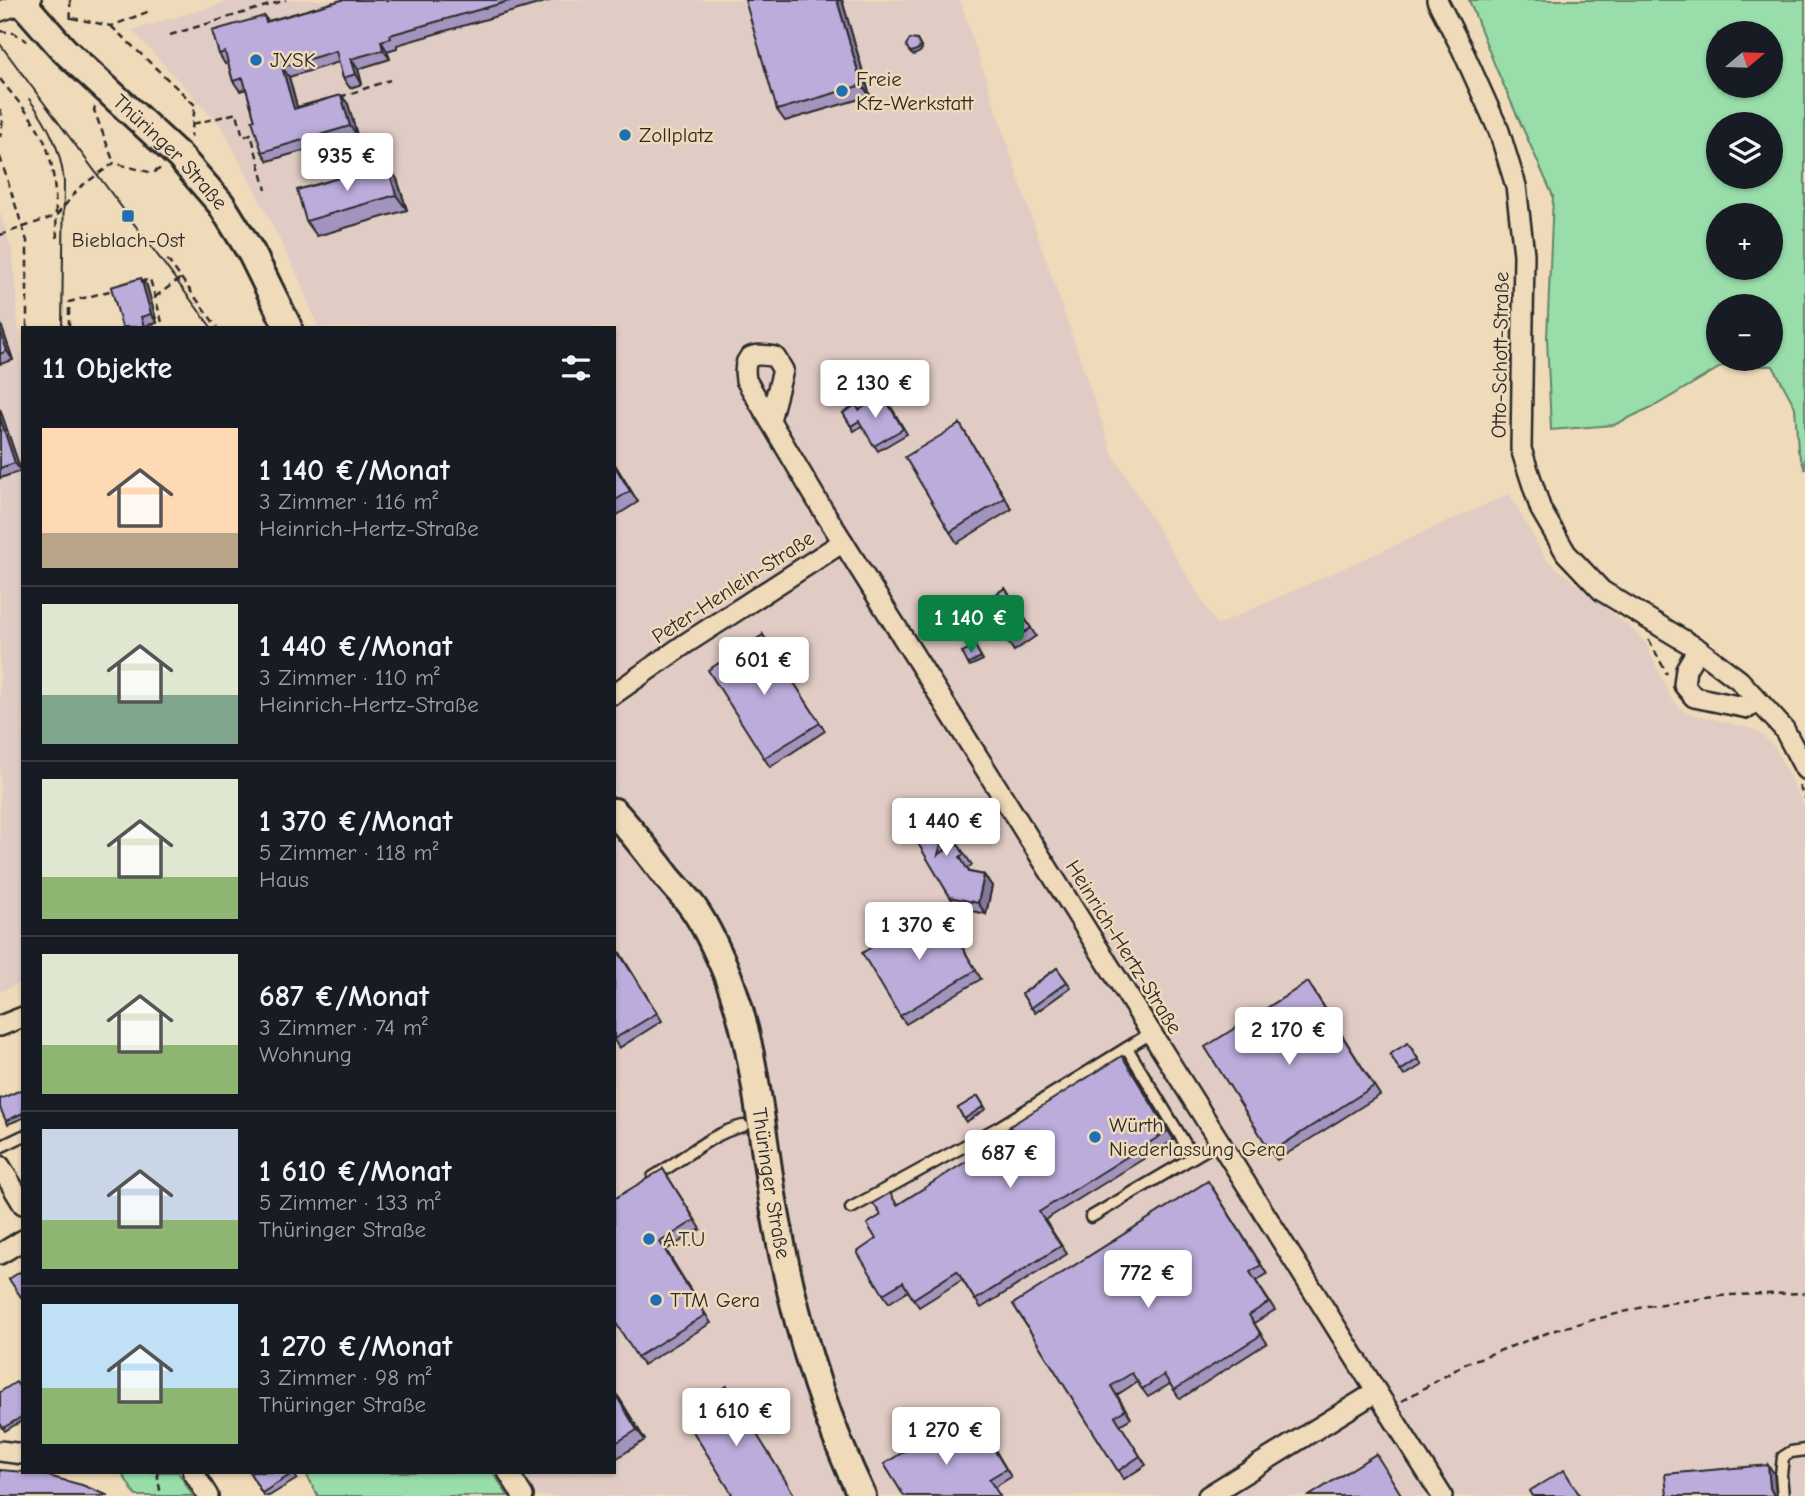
<!DOCTYPE html>
<html lang="de">
<head>
<meta charset="utf-8">
<style>
	:root { --surface:#171b24; --page:#242831; --text:#f1f3f6; --muted:#9ea1a6; --line:#363941; --accent:#0b8043 }
	body { margin:0; font-family:"Comic Neue",sans-serif; background:var(--page); color:var(--text); height:100vh; display:flex; flex-direction:column; font-size:26px; white-space:nowrap }
	* { box-sizing:border-box; margin:0 }
	p { font-size:23px; color:var(--muted) }
	.icon { flex:none; width:38px; height:38px; fill:none; stroke:currentColor; stroke-width:2; stroke-linecap:round; stroke-linejoin:round }
	.map { position:relative; flex:1; overflow:hidden }
	.sheet { position:absolute; left:21px; top:326px; width:595px; height:1148px; display:flex; flex-direction:column; background:var(--surface); border-radius:0px; box-shadow:0 2px 5px #0004 }
	.sheet>* { flex:none }
	.needle { width:46px; rotate:71deg }
	.tools { position:absolute; left:1706px; top:21px; display:grid; gap:14px }
	.tools a { display:grid; place-items:center; width:77px; height:77px; border-radius:50%; background:var(--surface); box-shadow:0 2px 5px #0004; font-size:35px }
	.price { position:absolute; translate:-50% -60px; padding:0 16px; border-radius:7px; background:#fff; color:#222; font-size:23px; line-height:46px; filter:drop-shadow(0 2px 4px #0008) }
	.price::after { content:''; position:absolute; left:50%; top:42px; width:21px; height:16px; margin-left:-10px; background:inherit; clip-path:polygon(0 0,100% 0,50% 100%) }
	.price.current { background:var(--accent); color:#fff }
	ul { padding:0; list-style:none }
	li { display:flex; align-items:center; gap:21px; height:175px; padding:0 21px }
	li+li { border-top:2px solid var(--line) }
	li span { display:grid; place-items:center; flex:none; width:196px; height:140px; border-radius:0px; color:#555 }
	li>.icon { margin-inline-start:auto }
	span .icon { width:84px; height:84px; fill:#fffc; stroke-width:1 }
	li b { font-size:30px }
	h2 { display:flex; justify-content:space-between; align-items:center; height:84px; padding:0 21px; font-size:30px }
	.map>svg:first-child { display:block }
	.built { fill:#e0ccc4 }
	.green { fill:#98ddaa; stroke:#62846a; stroke-width:2; fill-rule:evenodd }
	.lines { fill:none; stroke-linecap:round; stroke-linejoin:round }
	.lane-casing { stroke:#2b2b2b; stroke-width:15 }
	.street-casing { stroke:#2b2b2b; stroke-width:24 }
	.secondary-casing { stroke:#2b2b2b; stroke-width:32 }
	.path { stroke:#2b2b2b; stroke-width:2.5; stroke-dasharray:7 5; stroke-linecap:butt }
	.lane { stroke:#efdab9; stroke-width:10 }
	.street { stroke:#efdab9; stroke-width:19 }
	.secondary { stroke:#efdab9; stroke-width:26 }
	.tram { stroke:#2b2b2b; stroke-width:2 }
	.wall { fill:#a294bd; stroke:#2b2b2b; stroke-width:2 }
	.shaded-wall { fill:#84789a; stroke:#2b2b2b; stroke-width:2 }
	.building { fill:#bcacdc; stroke:#2b2b2b; stroke-width:2 }
	.poi-dot { fill:#1f6fb2; stroke:#efdab9; stroke-width:2.5 }
	.labels { text-anchor:middle; stroke-width:5; stroke-linejoin:round; paint-order:stroke }
	.poi-label { font-size:21px; fill:#2b2b2b; stroke:#efdab9; text-anchor:start }
	.street-label { font-size:21px; fill:#2b2b2b; stroke:#efdab9 }
</style>
</head>
<body>
<div class="map">
<svg width="1805" height="1496" viewBox="0 0 1805 1496">
	<rect width="100%" height="100%" fill="#efdab9"/>
	<filter id="ink" filterUnits="userSpaceOnUse"><feTurbulence type="fractalNoise" baseFrequency=".0143" numOctaves="2"/><feDisplacementMap in="SourceGraphic" scale="14" xChannelSelector="R" yChannelSelector="G"/><feConvolveMatrix kernelMatrix="1 2 1 2 8 2 1 2 1" color-interpolation-filters="sRGB"/></filter>
	<g filter="url(#ink)">
		<!-- built -->
		<g class="built">
			<path d="M234,0H960L1035,228L1113,455L1217,625L1509,494L1546,559L1634,631L1646,644L1672,700L1686,712L1756,730L1774,746L1805,808V1496H508L493,1472H614V327H318L297,274L224,130L132,30Z"/>
			<path d="M0,212L13,255L23,391V981L0,992Z"/>
		</g>
		<!-- green -->
		<g class="green">
			<path d="M1469,0H1805V470L1798,450L1795,407L1773,366L1724,365L1658,404L1614,425L1551,430L1547,338L1553,196L1496,68ZM1771,33V86H1718V33ZM1771,124V177H1718V124ZM1718,215H1771V268H1718ZM1771,306V359H1718V306Z"/>
			<path d="M121,1472H178L193,1496H136Z"/>
			<path d="M305,1472H493L508,1496H318Z"/>
		</g>
		<g class="lines">
			<!-- lane casing -->
			<g class="lane-casing">
				<g id="lane">
					<path d="M1127,1048L1193,1157"/>
					<path d="M0,1147L23,1136"/>
					<path d="M653,1177C682,1160 711,1133 743,1126"/>
					<path d="M851,1208L999,1127L1151,1033"/>
					<path d="M1091,1217L1219,1142"/>
					<path d="M1783,1496L1781,1475L1783,1457L1791,1452L1805,1450"/>
				</g>
			</g>
			<!-- street casing -->
			<g class="street-casing">
				<g id="street">
					<path d="M1437,0L1462,49L1499,131L1516,186L1524,254L1521,449L1541,510L1566,553L1602,591L1698,649L1739,680L1784,729L1805,769"/>
					<path d="M0,11L31,0"/>
					<path d="M770,420L783,370L775,357C752,352 742,355 746,380L821,507L1442,1496"/>
					<path d="M1698,649L1686,669L1684,685L1694,697L1748,708L1757,700"/>
					<path d="M614,694L685,644L843,542"/>
					<path d="M0,1026L23,1017"/>
					<path d="M0,1166L23,1204"/>
					<path d="M0,1254L23,1240"/>
					<path d="M0,1451L23,1454"/>
					<path d="M193,1472L208,1496"/>
					<path d="M508,1472L523,1496"/>
					<path d="M1208,1496L1376,1392"/>
				</g>
			</g>
			<!-- secondary casing -->
			<g class="secondary-casing">
				<g id="secondary">
					<path id="s1" d="M20,0L64,50L180,157L221,204L252,254L288,327"/>
					<path id="s2" d="M614,812C634,833 650,855 668,878C675,886 682,894 689,902C703,920 713,942 722,962C756,1039 760,1130 775,1212C792,1310 819,1406 862,1496"/>
				</g>
			</g>
			<!-- path -->
			<g class="path">
				<path d="M70,0L71,24"/>
				<path d="M72,18L111,26L150,11"/>
				<path d="M111,26L195,105L191,137"/>
				<path d="M0,31L14,33L27,41"/>
				<path d="M170,35L286,0"/>
				<path d="M0,79C14,97 31,115 42,136C57,166 55,205 57,238"/>
				<path d="M340,97L390,80"/>
				<path d="M95,107L94,110L114,163"/>
				<path d="M0,109L3,119L0,137"/>
				<path d="M193,124L237,113L243,137L251,134L266,190"/>
				<path d="M0,157L27,241V327"/>
				<path d="M0,235L56,216L80,187L114,163L153,173L161,168"/>
				<path d="M181,278L217,327"/>
				<path d="M140,282L150,279L162,322"/>
				<path d="M155,297L181,278L166,258"/>
				<path d="M69,327V302L113,290"/>
				<path d="M1649,640L1667,674"/>
				<path d="M1799,786L1805,798"/>
				<path d="M1402,1401L1469,1362L1558,1329L1647,1306L1729,1295L1805,1293"/>
				<path d="M157,1472L161,1496"/>
			</g>
			<!-- lane -->
			<use href="#lane" class="lane"/>
			<!-- street -->
			<use href="#street" class="street"/>
			<!-- secondary -->
			<use href="#secondary" class="secondary"/>
			<!-- tram -->
			<g class="tram">
				<path d="M0,44L211,327"/>
				<path d="M29,99C49,125 61,150 64,182L62,327"/>
			</g>
		</g>
		<!-- wall -->
		<g class="wall">
			<path d="M342,0H552L397,45V48L387,51L390,59L358,69L362,84L350,88L343,78L339,62L289,77L297,107L341,95L348,104L357,135L268,161L262,152L255,120L246,89L240,91L233,81L228,63L225,64L219,54L264,16L268,21Z"/>
			<path d="M842,0L870,96L785,121L777,110Z"/>
			<path d="M917,40L922,49L920,52L914,55L911,54L909,51Z"/>
			<path d="M397,179L407,210L317,236L306,221Z"/>
			<path d="M147,286L157,323L147,325V327H122Z"/>
			<path d="M0,322L13,360L0,364Z"/>
			<path d="M887,400L907,434L878,451L862,426L854,431L843,413L859,410Z"/>
			<path d="M0,409L21,471L0,478Z"/>
			<path d="M960,424L1012,509L957,543L950,532Z"/>
			<path d="M614,463L638,502L614,517Z"/>
			<path d="M1005,588L1036,636L1014,651L983,603Z"/>
			<path d="M763,635L825,731L770,767L764,758Z"/>
			<path d="M975,646L983,660L970,666L968,664Z"/>
			<path d="M948,815L955,826L950,847L957,843L972,865L967,868L970,872L984,875L992,886L986,914L958,908L950,897Z"/>
			<path d="M943,915L981,979L906,1024L900,1016Z"/>
			<path d="M614,943L662,1021L619,1048L614,1040Z"/>
			<path d="M1057,968L1071,987L1035,1013L1022,994Z"/>
			<path d="M1314,991L1380,1095L1277,1160L1271,1152Z"/>
			<path d="M1408,1043L1422,1065L1404,1076L1390,1054Z"/>
			<path d="M1127,1064L1174,1140L1045,1220L1067,1254L981,1308L962,1280L919,1307L908,1291L889,1303L883,1294L876,1239L881,1215Z"/>
			<path d="M23,1089V1118L8,1124L6,1121Z"/>
			<path d="M978,1096L986,1109L966,1122L958,1108Z"/>
			<path d="M663,1169L701,1229L666,1250L711,1323L643,1365L637,1357Z"/>
			<path d="M1214,1190L1267,1274L1256,1281L1275,1310L1254,1323L1267,1343L1180,1399L1170,1384L1148,1397L1137,1382L1117,1395L1131,1418L1120,1425L1146,1465L1124,1479L1013,1304Z"/>
			<path d="M614,1391L645,1440L614,1460Z"/>
			<path d="M23,1392V1420L5,1431L0,1423Z"/>
			<path d="M994,1448L1011,1477L995,1487L904,1496L972,1450Z"/>
			<path d="M293,1472L297,1479L269,1496H264L250,1473Z"/>
		</g>
		<!-- shaded-wall -->
		<g class="shaded-wall">
			<path d="M837,0H842L870,96L862,85Z"/>
			<path d="M381,41L387,51L390,59L383,50Z"/>
			<path d="M351,59L358,69L362,84L356,74Z"/>
			<path d="M282,67L289,77L300,118L294,109Z"/>
			<path d="M341,95L348,104L357,135L350,126Z"/>
			<path d="M387,164L397,179L407,210L396,195Z"/>
			<path d="M141,278L147,286L157,323L151,314Z"/>
			<path d="M0,322L13,360L7,351L0,331Z"/>
			<path d="M0,409L21,471L15,463L0,418Z"/>
			<path d="M614,463L638,502L614,465Z"/>
			<path d="M948,815L955,826L946,866L938,855Z"/>
			<path d="M984,875L992,886L986,914L978,903Z"/>
			<path d="M614,1391L620,1399L645,1440L637,1430Z"/>
			<path d="M1768,1465L1774,1473L1776,1496H1774L1770,1488Z"/>
		</g>
		<!-- building -->
		<g class="building">
			<path d="M342,0H513L390,35L391,38L381,41L383,50L351,59L356,74L343,78L336,51L282,67L294,109L341,95L350,126L262,152L252,120H255L243,78L233,81L225,52L219,54L212,31L264,16L266,22Z"/>
			<path d="M745,0H837L862,85L777,110Z"/>
			<path d="M910,39L917,40L920,46L919,49L912,52L909,51L906,45Z"/>
			<path d="M387,164L396,195L306,221L297,190Z"/>
			<path d="M141,278L151,314L141,317L144,327H122L111,287Z"/>
			<path d="M0,331L7,351L0,354Z"/>
			<path d="M883,395L903,429L874,446L859,421L851,426L843,413L856,405L859,410Z"/>
			<path d="M0,418L15,463L0,468Z"/>
			<path d="M960,424L1005,498L950,532L905,457Z"/>
			<path d="M614,465L630,491L614,501Z"/>
			<path d="M1005,588L1031,628L1008,643L983,603Z"/>
			<path d="M763,635L820,723L764,758L708,670Z"/>
			<path d="M975,646L981,657L968,664L962,652Z"/>
			<path d="M919,808L948,815L938,855L957,843L964,854L960,857L969,872L984,875L978,903L950,897L913,835Z"/>
			<path d="M937,907L976,970L900,1016L862,953Z"/>
			<path d="M614,945L657,1013L614,1039Z"/>
			<path d="M1057,968L1067,982L1031,1008L1022,994Z"/>
			<path d="M1308,982L1374,1086L1271,1152L1205,1047Z"/>
			<path d="M1408,1043L1418,1059L1400,1071L1390,1054Z"/>
			<path d="M1122,1056L1168,1131L1039,1212L1061,1246L975,1300L957,1271L913,1299L903,1282L883,1294L857,1252L876,1239L867,1224L881,1215L873,1203L890,1193L897,1205L1013,1132L1010,1126Z"/>
			<path d="M23,1089V1113L6,1121L0,1108V1099Z"/>
			<path d="M978,1096L984,1106L964,1119L958,1108Z"/>
			<path d="M663,1169L695,1220L660,1242L705,1315L637,1357L614,1320V1199Z"/>
			<path d="M1208,1181L1261,1265L1250,1272L1269,1302L1249,1315L1261,1335L1174,1390L1164,1375L1142,1389L1132,1373L1111,1386L1125,1410L1115,1416L1140,1456L1118,1471L1013,1304Z"/>
			<path d="M23,1270V1296L21,1297L9,1279Z"/>
			<path d="M16,1382L23,1392V1416L3,1428L0,1423V1392Z"/>
			<path d="M727,1386L795,1496H729L732,1494L682,1414Z"/>
			<path d="M614,1392L637,1430L614,1444Z"/>
			<path d="M953,1421L972,1450L988,1440L1006,1469L989,1479L1000,1496H904L884,1464Z"/>
			<path d="M1376,1454L1402,1496H1309Z"/>
			<path d="M1768,1465L1770,1488L1774,1496H1667L1665,1474Z"/>
			<path d="M0,1470L37,1473L82,1485L109,1496H0Z"/>
			<path d="M1564,1470L1580,1496H1532L1529,1491Z"/>
			<path d="M252,1472H292L293,1473L262,1493L250,1473Z"/>
		</g>
	</g>
	<!-- markers -->
	<g class="poi-dot">
		<circle cx="256" cy="60" r="7"/>
		<circle cx="842" cy="91" r="7"/>
		<circle cx="625" cy="135" r="7"/>
		<rect x="121" y="209" width="14" height="14" rx="3.5"/>
		<circle cx="1095" cy="1137" r="7"/>
		<circle cx="649" cy="1239" r="7"/>
		<circle cx="656" cy="1300" r="7"/>
	</g>
	<g class="labels">
		<!-- poi labels -->
		<g class="poi-label">
			<text x="270" y="67">JYSK</text>
			<text x="856" y="86">Freie<tspan x="856" dy="24">Kfz-Werkstatt</tspan></text>
			<text x="639" y="142">Zollplatz</text>
			<text x="128" y="247" text-anchor="middle">Bieblach-Ost</text>
			<text x="1109" y="1132">Würth<tspan x="1109" dy="24">Niederlassung Gera</tspan></text>
			<text x="663" y="1246">A.T.U</text>
			<text x="670" y="1307">TTM Gera</text>
		</g>
		<!-- street labels -->
		<g class="street-label">
			<text dy="7" stroke="none"><textPath href="#s1" startOffset="214">Thüringer Straße</textPath></text>
			<text transform="translate(1500 355) rotate(-89)" y="7">Otto-Schott-Straße</text>
			<text transform="translate(733 587) rotate(-33)" y="7">Peter-Henlein-Straße</text>
			<text transform="translate(1124 947) rotate(58)" y="7">Heinrich-Hertz-Straße</text>
			<text dy="7" stroke="none"><textPath href="#s2" startOffset="413">Thüringer Straße</textPath></text>
		</g>
	</g>
</svg>
<div class="tools">
<a><svg class="needle" viewBox="-14 -14 28 28"><path d="M0-13l5 13h-10z" fill="#e53935"/><path d="M0 13l5-13h-10z" fill="#9ea1a6"/></svg></a>
<a><svg class="icon" aria-label="layers" viewBox="0 0 24 24"><path d="M12 4l9 5-9 5-9-5zM3 14l9 5 9-5"/></svg></a>
<a>+</a>
<a>−</a>
</div>
<b class="price" style="left:347px;top:193px">935 €</b>
<b class="price" style="left:875px;top:420px">2 130 €</b>
<b class="price current" style="left:971px;top:655px">1 140 €</b>
<b class="price" style="left:764px;top:697px">601 €</b>
<b class="price" style="left:946px;top:858px">1 440 €</b>
<b class="price" style="left:919px;top:962px">1 370 €</b>
<b class="price" style="left:1289px;top:1067px">2 170 €</b>
<b class="price" style="left:1010px;top:1190px">687 €</b>
<b class="price" style="left:1148px;top:1310px">772 €</b>
<b class="price" style="left:736px;top:1448px">1 610 €</b>
<b class="price" style="left:946px;top:1467px">1 270 €</b>
<section class="sheet">
<h2>11 Objekte<svg class="icon" aria-label="filters" viewBox="0 0 24 24"><path d="M4 7h16M4 17h16"/><circle cx="9" cy="7" r="2"/><circle cx="15" cy="17" r="2"/></svg></h2>
<ul>
<li><span style="background:linear-gradient(#ffd9b3 75%,#b9a48a 0)"><svg class="icon" aria-label="home" viewBox="0 0 24 24"><path d="M3 11l9-7 9 7M6 9v11h12V9"/></svg></span><div><b>1 140 €/Monat</b><p>3 Zimmer · 116 m²</p><p>Heinrich-Hertz-Straße</p></div></li>
<li><span style="background:linear-gradient(#dfe7d0 65%,#7fa58c 0)"><svg class="icon" aria-label="home" viewBox="0 0 24 24"><path d="M3 11l9-7 9 7M6 9v11h12V9"/></svg></span><div><b>1 440 €/Monat</b><p>3 Zimmer · 110 m²</p><p>Heinrich-Hertz-Straße</p></div></li>
<li><span style="background:linear-gradient(#dfe7d0 70%,#8fb573 0)"><svg class="icon" aria-label="home" viewBox="0 0 24 24"><path d="M3 11l9-7 9 7M6 9v11h12V9"/></svg></span><div><b>1 370 €/Monat</b><p>5 Zimmer · 118 m²</p><p>Haus</p></div></li>
<li><span style="background:linear-gradient(#dfe7d0 65%,#8fb573 0)"><svg class="icon" aria-label="home" viewBox="0 0 24 24"><path d="M3 11l9-7 9 7M6 9v11h12V9"/></svg></span><div><b>687 €/Monat</b><p>3 Zimmer · 74 m²</p><p>Wohnung</p></div></li>
<li><span style="background:linear-gradient(#c9d6e8 65%,#8fb573 0)"><svg class="icon" aria-label="home" viewBox="0 0 24 24"><path d="M3 11l9-7 9 7M6 9v11h12V9"/></svg></span><div><b>1 610 €/Monat</b><p>5 Zimmer · 133 m²</p><p>Thüringer Straße</p></div></li>
<li><span style="background:linear-gradient(#bfe0f5 60%,#8fb573 0)"><svg class="icon" aria-label="home" viewBox="0 0 24 24"><path d="M3 11l9-7 9 7M6 9v11h12V9"/></svg></span><div><b>1 270 €/Monat</b><p>3 Zimmer · 98 m²</p><p>Thüringer Straße</p></div></li>
</ul>
</section>
</div>
</body>
</html>
